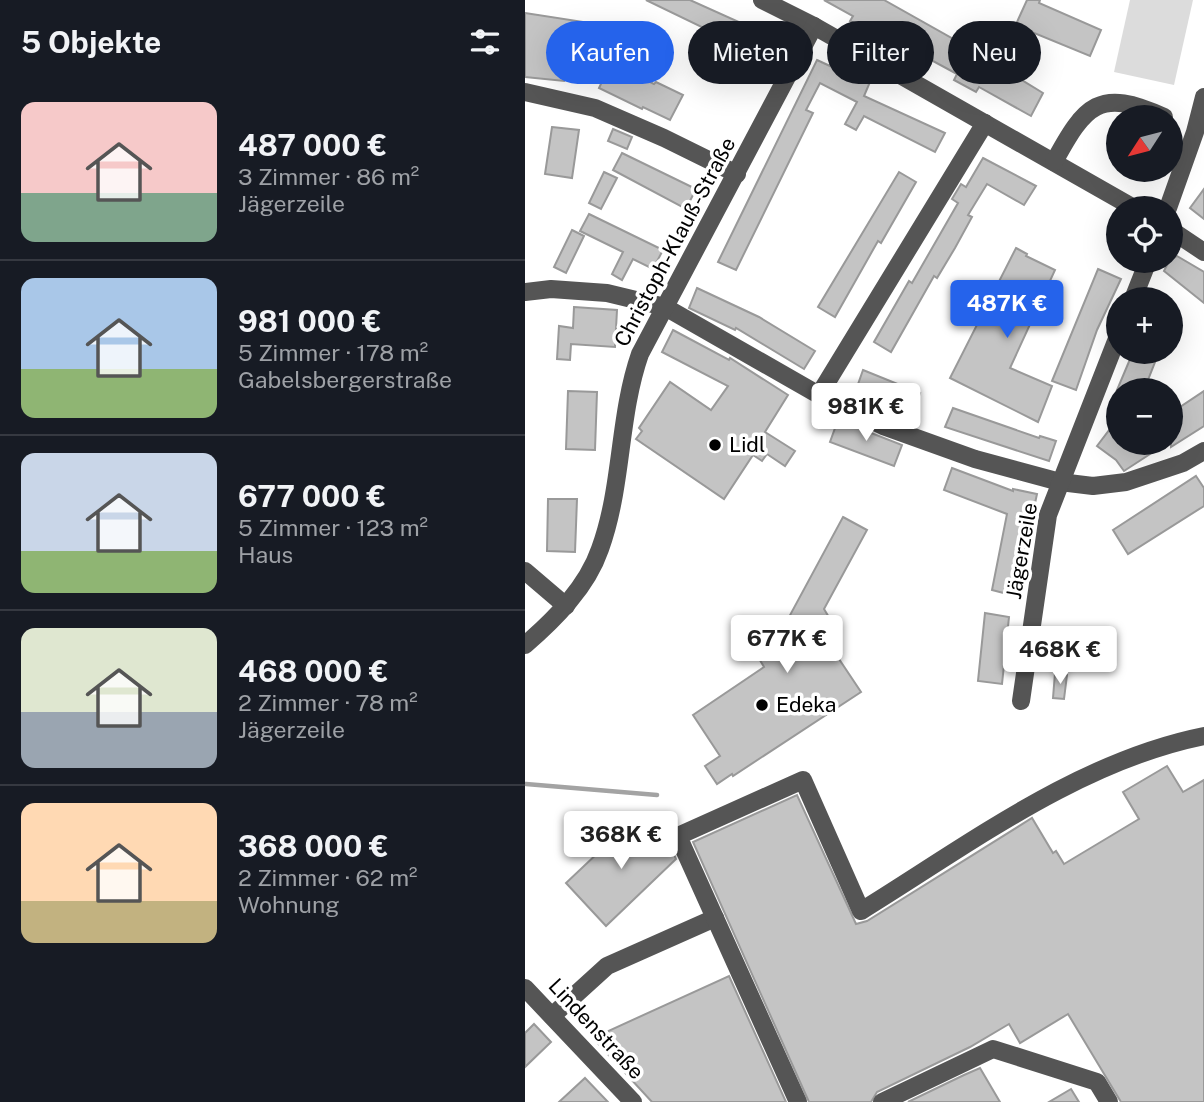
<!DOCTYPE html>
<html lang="de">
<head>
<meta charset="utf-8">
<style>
	:root { --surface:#171b24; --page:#242831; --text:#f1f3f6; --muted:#9ea1a6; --line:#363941; --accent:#2563eb }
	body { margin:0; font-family:"Public Sans",sans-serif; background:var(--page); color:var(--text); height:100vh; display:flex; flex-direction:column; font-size:26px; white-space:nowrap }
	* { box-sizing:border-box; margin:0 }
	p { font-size:23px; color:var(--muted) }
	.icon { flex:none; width:38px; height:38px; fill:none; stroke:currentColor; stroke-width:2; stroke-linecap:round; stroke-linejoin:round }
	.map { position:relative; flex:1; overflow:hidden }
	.sheet { display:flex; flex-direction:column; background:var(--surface); width:525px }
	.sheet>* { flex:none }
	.banner { position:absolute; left:21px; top:21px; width:553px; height:63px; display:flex; gap:14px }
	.needle { width:46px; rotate:234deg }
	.tools { position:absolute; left:581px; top:105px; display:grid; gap:14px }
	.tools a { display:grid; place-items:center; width:77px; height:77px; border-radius:50%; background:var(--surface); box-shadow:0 7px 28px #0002; font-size:35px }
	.price { position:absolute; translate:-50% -60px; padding:0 16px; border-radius:7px; background:#fff; color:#222; font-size:23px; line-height:46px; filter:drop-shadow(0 2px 4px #0008) }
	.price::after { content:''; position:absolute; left:50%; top:42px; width:21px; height:16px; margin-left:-10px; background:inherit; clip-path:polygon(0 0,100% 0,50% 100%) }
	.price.current { background:var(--accent); color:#fff }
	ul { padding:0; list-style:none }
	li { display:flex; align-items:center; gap:21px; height:175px; padding:0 21px }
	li+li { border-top:2px solid var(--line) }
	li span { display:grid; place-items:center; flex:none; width:196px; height:140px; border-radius:14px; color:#555 }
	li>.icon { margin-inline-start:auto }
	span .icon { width:84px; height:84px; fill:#fffc; stroke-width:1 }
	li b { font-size:30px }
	h2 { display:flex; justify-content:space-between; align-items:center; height:84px; padding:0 21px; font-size:30px }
	.chip { padding:0 24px; border-radius:32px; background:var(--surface); box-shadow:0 7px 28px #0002; font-size:24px; line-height:63px }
	.chip.current { background:var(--accent); color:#fff }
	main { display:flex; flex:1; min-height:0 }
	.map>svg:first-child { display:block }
	.green { fill:#dcdcdc }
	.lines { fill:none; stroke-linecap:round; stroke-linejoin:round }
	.stream { stroke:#a3a3a3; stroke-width:4.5 }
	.building { fill:#c4c4c4; stroke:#999; stroke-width:2 }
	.minor { stroke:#555; stroke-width:18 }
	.poi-dot { fill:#000; stroke:#fff; stroke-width:2.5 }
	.labels { text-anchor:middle; stroke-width:7; stroke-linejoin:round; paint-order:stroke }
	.street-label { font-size:21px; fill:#000; stroke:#fff }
	.poi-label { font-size:21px; fill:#000; stroke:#fff; text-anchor:start }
</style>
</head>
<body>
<main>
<section class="sheet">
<h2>5 Objekte<svg class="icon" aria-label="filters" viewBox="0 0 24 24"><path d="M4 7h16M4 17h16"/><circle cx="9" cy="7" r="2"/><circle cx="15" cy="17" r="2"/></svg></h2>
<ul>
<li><span style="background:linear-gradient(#f6c9c9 65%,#7fa58c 0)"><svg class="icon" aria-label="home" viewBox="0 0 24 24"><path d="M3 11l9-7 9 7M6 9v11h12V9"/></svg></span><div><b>487 000 €</b><p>3 Zimmer · 86 m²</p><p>Jägerzeile</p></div></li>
<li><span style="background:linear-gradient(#a9c7e8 65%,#8fb573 0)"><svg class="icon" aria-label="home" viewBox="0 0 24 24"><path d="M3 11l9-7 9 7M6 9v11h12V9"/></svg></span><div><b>981 000 €</b><p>5 Zimmer · 178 m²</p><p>Gabelsbergerstraße</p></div></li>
<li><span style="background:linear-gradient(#c9d6e8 70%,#8fb573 0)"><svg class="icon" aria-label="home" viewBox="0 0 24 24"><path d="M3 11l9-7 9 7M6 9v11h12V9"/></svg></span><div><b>677 000 €</b><p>5 Zimmer · 123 m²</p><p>Haus</p></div></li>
<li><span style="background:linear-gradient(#dfe7d0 60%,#9aa5b1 0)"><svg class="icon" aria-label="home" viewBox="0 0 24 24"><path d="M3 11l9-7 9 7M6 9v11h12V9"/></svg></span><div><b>468 000 €</b><p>2 Zimmer · 78 m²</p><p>Jägerzeile</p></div></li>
<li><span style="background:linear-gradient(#ffd9b3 70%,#c2b280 0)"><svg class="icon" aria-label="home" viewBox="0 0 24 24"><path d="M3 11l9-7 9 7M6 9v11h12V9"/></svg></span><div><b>368 000 €</b><p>2 Zimmer · 62 m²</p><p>Wohnung</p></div></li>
</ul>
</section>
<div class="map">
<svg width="679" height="1102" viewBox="0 0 679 1102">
	<rect width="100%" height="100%" fill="#fff"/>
	<!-- green -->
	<path class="green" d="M605,0H668L649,85L589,72Z"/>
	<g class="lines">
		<!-- stream -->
		<path class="stream" d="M1,784L132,795"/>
	</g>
	<!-- building -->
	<g class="building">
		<path d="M121,0H165L256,41L247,61Z"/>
		<path d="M299,0H359L473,64L502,0H515L514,3L576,30L565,56L502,30L482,71L518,93L506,116L454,87L451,92L429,80L432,74L351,30L349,34L325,21L328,16Z"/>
		<path d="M0,13L65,23L63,36L44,33L39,81L0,77Z"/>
		<path d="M292,60L305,66L306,63L345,82L339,96L420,133L410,152L339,116L331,130L320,124L332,102L295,83L281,110L288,113L211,270L193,262Z"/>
		<path d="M86,63L129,84L131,82L158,95L145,120L118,107L117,109L74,88Z"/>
		<path d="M27,127L54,130L47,178L20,174Z"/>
		<path d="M88,129L107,137L102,149L83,141Z"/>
		<path d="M97,153L171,189L161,209L88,170Z"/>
		<path d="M458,158L511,186L499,205L462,184L443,215L447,217L430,248L412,278L409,276L366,352L349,342L384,281L387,283L433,203L427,199L436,184L441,187Z"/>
		<path d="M79,172L92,178L76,209L64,203Z"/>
		<path d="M374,172L391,182L356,243L353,241L310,317L293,307Z"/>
		<path d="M679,189V219L665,208Z"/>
		<path d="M64,214L138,250L128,269L108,259L97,280L87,274L98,252L55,231Z"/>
		<path d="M47,230L59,236L41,273L29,267Z"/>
		<path d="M491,248L502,254L501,256L530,270L485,368L527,386L513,422L425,378Z"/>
		<path d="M652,256L679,272V303L639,271L644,261Z"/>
		<path d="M573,269L596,279L572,330L551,390L527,381Z"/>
		<path d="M172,288L234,317L290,351L279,369L211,328L210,330L164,308Z"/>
		<path d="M49,307L92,310L90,347L46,344L45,360L32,359L34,326L48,328Z"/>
		<path d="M148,330L204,360L205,358L263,395L240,432L270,451L260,466L242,454L237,461L228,455L199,499L111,439L117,431L114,428L145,382L186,410L203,386L137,352Z"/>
		<path d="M608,352H634L619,390H592Z"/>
		<path d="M338,370L395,393L388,413L331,390Z"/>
		<path d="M43,391L72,392L70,450L41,449Z"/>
		<path d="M679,391V426L646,447V413Z"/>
		<path d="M428,408L514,438L515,436L531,441L524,461L420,427Z"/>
		<path d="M313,420L377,445L369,466L305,442Z"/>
		<path d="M585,429L593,435V443H604L610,448L618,443H642L599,471L591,460L572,446Z"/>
		<path d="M427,468L488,491V489L512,494L490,596L467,590L482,514L419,490Z"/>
		<path d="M671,476L679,488V506L603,554L588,530Z"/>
		<path d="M23,499H52L50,552L22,551Z"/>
		<path d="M318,517L342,530L299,609L308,624L296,632L336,692L208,776L207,774L192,784L180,766L195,756L168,715L239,667L232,655L278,625L264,617Z"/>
		<path d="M460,613L484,617L477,684L453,681Z"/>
		<path d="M530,673L542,675L539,699L528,698Z"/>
		<path d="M642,766L658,792L679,780V1102H596L543,1014L495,1043L484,1024L445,1047L352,1092L346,1102H284L168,842L272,795L331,924L342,921L507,818L528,853L531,851L539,864L614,819L598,792Z"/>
		<path d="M112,816L145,851L147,850L151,859L81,926L41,883Z"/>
		<path d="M204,976L261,1102H127L68,1038Z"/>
		<path d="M9,1024L26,1042L0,1067V1033Z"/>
		<path d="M455,1068L475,1102H383L439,1075Z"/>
		<path d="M60,1078L83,1102H34Z"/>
		<path d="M546,1089L554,1102H524Z"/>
	</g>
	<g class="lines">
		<!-- minor -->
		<g class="minor">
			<path d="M237,0L289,26L609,208"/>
			<path d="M0,92L70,108L139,138L212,174"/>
			<path d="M529,162C560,105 574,87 639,117"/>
			<path d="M643,208L670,132L679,97"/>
			<path d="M646,230L679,252"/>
			<path d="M0,292L26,289L82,293L140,307L294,395L358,426L450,459L535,482L568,486L601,482L658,463L679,451"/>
			<path d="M608,299L623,261"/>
			<path d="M294,395L460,123"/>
			<path d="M0,571L41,606"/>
			<path d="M0,645C30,619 62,587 75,549C98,486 93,417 115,354L289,26"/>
			<path d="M496,701L523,515L593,336"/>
			<path d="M0,988L108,1102"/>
			<path d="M27,1016L82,966L190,918"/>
			<path d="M273,1102L153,836L278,780L336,911C443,845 554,761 679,736"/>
			<path d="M357,1102L468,1049L572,1082L584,1102"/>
		</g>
	</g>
	<!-- markers -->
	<g class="poi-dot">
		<circle cx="190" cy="445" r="7"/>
		<circle cx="237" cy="705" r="7"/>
	</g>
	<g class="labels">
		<!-- street labels -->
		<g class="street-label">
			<text transform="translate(150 242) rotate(-62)" y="7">Christoph-Klauß-Straße</text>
			<text transform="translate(497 551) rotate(-80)" y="7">Jägerzeile</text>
			<text transform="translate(71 1029) rotate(47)" y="7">Lindenstraße</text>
		</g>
		<!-- poi labels -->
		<g class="poi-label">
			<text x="204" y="452">Lidl</text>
			<text x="251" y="712">Edeka</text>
		</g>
	</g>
</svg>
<div class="tools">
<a><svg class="needle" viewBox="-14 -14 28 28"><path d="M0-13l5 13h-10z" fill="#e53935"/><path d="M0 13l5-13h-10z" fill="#9ea1a6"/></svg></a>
<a><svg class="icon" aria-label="locate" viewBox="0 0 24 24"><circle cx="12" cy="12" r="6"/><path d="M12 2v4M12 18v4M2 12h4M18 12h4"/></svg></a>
<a>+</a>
<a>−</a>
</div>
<b class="price current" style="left:482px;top:340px">487K €</b>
<b class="price" style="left:341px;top:443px">981K €</b>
<b class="price" style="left:262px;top:675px">677K €</b>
<b class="price" style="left:535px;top:686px">468K €</b>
<b class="price" style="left:96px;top:871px">368K €</b>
<div class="banner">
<a class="chip current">Kaufen</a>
<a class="chip">Mieten</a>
<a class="chip">Filter</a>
<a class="chip">Neu</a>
</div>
</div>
</main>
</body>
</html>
